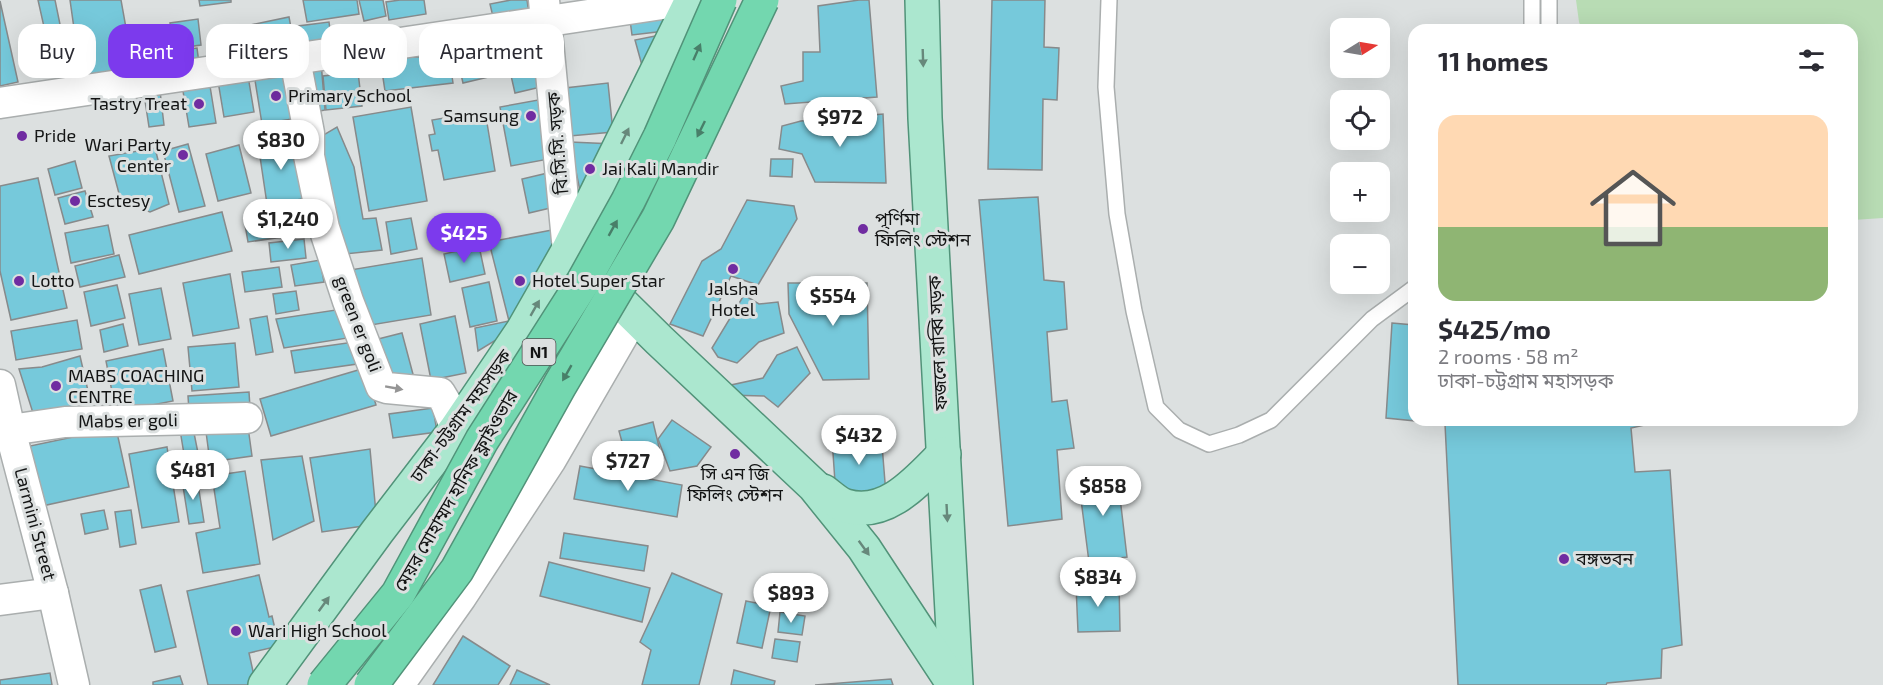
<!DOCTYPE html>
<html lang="en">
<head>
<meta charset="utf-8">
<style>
	:root { --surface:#fff; --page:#f7f7f7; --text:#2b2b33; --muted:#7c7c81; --line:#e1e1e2; --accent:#7c3aed }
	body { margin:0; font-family:"Exo 2","Noto Sans Bengali",sans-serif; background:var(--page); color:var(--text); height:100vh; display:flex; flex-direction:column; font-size:22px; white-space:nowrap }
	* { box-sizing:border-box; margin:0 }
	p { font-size:20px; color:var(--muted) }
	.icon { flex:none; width:33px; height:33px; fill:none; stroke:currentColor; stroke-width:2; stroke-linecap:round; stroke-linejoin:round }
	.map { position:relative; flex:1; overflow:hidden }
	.side { position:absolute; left:1408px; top:24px; width:450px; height:402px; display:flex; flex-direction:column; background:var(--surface); border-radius:18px; box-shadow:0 6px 24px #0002 }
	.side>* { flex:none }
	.banner { position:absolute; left:18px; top:24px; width:570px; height:54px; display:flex; gap:12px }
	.needle { width:39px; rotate:79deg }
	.buttons { position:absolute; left:1330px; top:18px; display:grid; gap:12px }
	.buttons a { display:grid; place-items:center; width:60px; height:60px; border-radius:12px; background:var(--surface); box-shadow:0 6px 24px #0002; font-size:30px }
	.price { position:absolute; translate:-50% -51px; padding:0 14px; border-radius:21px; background:#fff; color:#222; font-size:20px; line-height:39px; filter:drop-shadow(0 2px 3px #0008) }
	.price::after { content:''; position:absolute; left:50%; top:36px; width:18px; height:14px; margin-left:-9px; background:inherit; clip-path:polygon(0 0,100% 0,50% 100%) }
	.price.selected { background:var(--accent); color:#fff }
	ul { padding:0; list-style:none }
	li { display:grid; align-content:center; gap:12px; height:318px; padding:0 30px }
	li+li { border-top:2px solid var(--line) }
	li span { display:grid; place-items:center; height:186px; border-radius:18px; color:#555 }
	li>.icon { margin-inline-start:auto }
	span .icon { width:108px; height:108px; fill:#fffc; stroke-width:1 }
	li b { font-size:26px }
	h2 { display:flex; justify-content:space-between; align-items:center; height:72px; padding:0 30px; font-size:26px }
	.tag { padding:0 21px; border-radius:18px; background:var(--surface); box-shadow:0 6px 24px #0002; font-size:21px; line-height:54px }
	.tag.selected { background:var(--accent); color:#fff }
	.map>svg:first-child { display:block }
	.green { fill:#b8dcb4 }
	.building { fill:#76c9db; stroke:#878a8b; stroke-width:1.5 }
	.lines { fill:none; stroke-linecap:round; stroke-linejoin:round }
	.service-casing { stroke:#aaaeae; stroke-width:18 }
	.minor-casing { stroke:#aaaeae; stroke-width:33 }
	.tertiary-casing { stroke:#aaaeae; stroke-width:36 }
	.primary-casing { stroke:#519379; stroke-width:36 }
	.service { stroke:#fff; stroke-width:15 }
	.minor { stroke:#fff; stroke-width:30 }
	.tertiary { stroke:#fff; stroke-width:33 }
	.primary { stroke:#abe7cf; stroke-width:33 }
	.motorway-bridge-casing { stroke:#519379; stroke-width:36; stroke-linecap:butt }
	.motorway-bridge { stroke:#73d7af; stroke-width:33 }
	.oneway { fill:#487f69 }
	.oneway2 { fill:#67887b }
	.oneway3 { fill:#959595 }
	.poi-dot { fill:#702ca1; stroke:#dce0e0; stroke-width:2 }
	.labels { text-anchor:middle; stroke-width:6; stroke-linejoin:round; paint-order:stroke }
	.shield { fill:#dce0e0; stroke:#4f5151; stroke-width:1.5 }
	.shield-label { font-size:16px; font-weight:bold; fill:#131414 }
	.poi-label { font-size:18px; fill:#131414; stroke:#dce0e0; text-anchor:start }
	.street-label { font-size:18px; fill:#131414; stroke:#dce0e0 }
</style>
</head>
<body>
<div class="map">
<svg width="1883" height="685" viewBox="0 0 1883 685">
	<rect width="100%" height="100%" fill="#dce0e0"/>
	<!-- green -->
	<path class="green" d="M1576,0H1883V218L1853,220L1852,30H1582L1579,22Z"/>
	<!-- building -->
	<g class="building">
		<path d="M38,0H55L70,73L55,76Z"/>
		<path d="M70,0H121L135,78L82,85Z"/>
		<path d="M199,0H231V2L200,6Z"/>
		<path d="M303,0H357L359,14L307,22Z"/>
		<path d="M359,0H383L386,16L364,21Z"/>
		<path d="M400,0H424L426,14L389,20L386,2Z"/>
		<path d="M511,0H527L529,14L494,21L490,4Z"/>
		<path d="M859,0H869L877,97L785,104L781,86L803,81V52H820L818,6Z"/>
		<path d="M992,0H1045L1044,47L1059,48L1057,100L1043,99L1042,170L988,169Z"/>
		<path d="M0,1L18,82L0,86Z"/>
		<path d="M663,16L665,31L632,35L630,20Z"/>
		<path d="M289,17L293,38L216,54L212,33Z"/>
		<path d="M198,19L201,45L173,49L170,23Z"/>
		<path d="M329,22L332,45L301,49L298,26Z"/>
		<path d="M670,33L646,80L635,40Z"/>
		<path d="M486,42L493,76L463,83L455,48Z"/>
		<path d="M197,48L200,71L169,75L166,52Z"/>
		<path d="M538,52L545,86L515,93L507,58Z"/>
		<path d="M449,56L453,83L385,91L380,58Z"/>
		<path d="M321,62L325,110L306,114L299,64Z"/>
		<path d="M289,69L298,118L262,124L254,74Z"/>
		<path d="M358,72L362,106L326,110L323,76Z"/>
		<path d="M248,76L254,112L224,117L218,81Z"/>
		<path d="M209,80L216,123L189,127L182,85Z"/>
		<path d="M608,83L613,132L570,136L565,88Z"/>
		<path d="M160,91L164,125L149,127L144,94Z"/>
		<path d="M549,98L560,157L511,166L500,107Z"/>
		<path d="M411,107L427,201L369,211L353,117Z"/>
		<path d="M485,111L495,171L444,180L438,150L432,151L429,135L435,134L432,120Z"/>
		<path d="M883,114L886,183L815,182L802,154L779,149L782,126L801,121Z"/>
		<path d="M337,127L354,167L363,219L376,218L382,250L345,254L320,137Z"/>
		<path d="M294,137L303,199L267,204L258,143Z"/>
		<path d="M570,142L614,144L581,196Z"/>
		<path d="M188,144L205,206L179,212L163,151Z"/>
		<path d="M239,145L251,193L218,201L206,154Z"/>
		<path d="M155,148L169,204L150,212L121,201L109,156Z"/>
		<path d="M771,159H793L792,177L770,176Z"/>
		<path d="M75,161L82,188L55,195L48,169Z"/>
		<path d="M552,172L559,206L529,213L522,179Z"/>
		<path d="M38,178L67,308L11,320L0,271V186Z"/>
		<path d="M85,191L93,217L65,224L58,198Z"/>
		<path d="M1038,197L1044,280L1064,282L1067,329L1047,332L1052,402L1067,400L1074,448L1057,450L1062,519L1008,526L979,200Z"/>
		<path d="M747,200L794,206L797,219L758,285L731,276L703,336L670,324L702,261L721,249Z"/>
		<path d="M307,210L310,233L248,242L244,219Z"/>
		<path d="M222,212L232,251L139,274L129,235Z"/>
		<path d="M411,218L417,249L391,254L386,222Z"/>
		<path d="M108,225L114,254L71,263L65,233Z"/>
		<path d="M557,229L564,238L514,329L478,351L475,328L509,321L489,242Z"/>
		<path d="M304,239L306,258L271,262L269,243Z"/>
		<path d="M479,246L485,274L450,282L444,254Z"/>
		<path d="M119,255L125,277L80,287L75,266Z"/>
		<path d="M422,258L431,315L359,327L350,270Z"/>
		<path d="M320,260L324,282L295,286L291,265Z"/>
		<path d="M279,267L282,287L245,292L242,272Z"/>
		<path d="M230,274L239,328L193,336L183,283Z"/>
		<path d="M489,282L497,321L470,327L462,288Z"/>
		<path d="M788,283H867L869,379L823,380L789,314Z"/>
		<path d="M117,285L125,318L91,326L84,292Z"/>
		<path d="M161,288L171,339L139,345L129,294Z"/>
		<path d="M296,291L299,310L276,314L273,294Z"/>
		<path d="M744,295L759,304L778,302L784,333L759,342L737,363L718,357L712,348Z"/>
		<path d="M349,308L354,337L284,348L276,319Z"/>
		<path d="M267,316L273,352L256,355L250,319Z"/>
		<path d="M455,316L466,373L431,380L420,324Z"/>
		<path d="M77,320L82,349L16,360L11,331Z"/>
		<path d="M1392,323L1414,325V420H1667L1631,428L1635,472L1670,470L1682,645L1662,649L1661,678L1607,683L1606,685H1458L1445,424L1386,418Z"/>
		<path d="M123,324L128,346L104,352L100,330Z"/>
		<path d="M402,333L414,378L386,385L374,340Z"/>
		<path d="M354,342L357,364L295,373L291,351Z"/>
		<path d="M235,343L239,387L192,391L188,347Z"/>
		<path d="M797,347L810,373L778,407L764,396L726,395L731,385L763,378L777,355Z"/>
		<path d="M163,349L173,401L116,412L106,361Z"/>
		<path d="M80,356L91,404L33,413L19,369L42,367Z"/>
		<path d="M365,368L376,405L271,436L260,399Z"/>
		<path d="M249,392L250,408L189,411L188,396Z"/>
		<path d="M433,408L437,432L393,438L389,414Z"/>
		<path d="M672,420L711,447L697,466L670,471L658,439Z"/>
		<path d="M880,420L887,507L837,511L831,424Z"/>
		<path d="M653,422L661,455L628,464L619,431Z"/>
		<path d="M248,427L252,456L210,462L206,432Z"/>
		<path d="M116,428L129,487L42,506L30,446Z"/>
		<path d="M193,428L200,463L186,466L180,430Z"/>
		<path d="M167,447L179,522L142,528L129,454Z"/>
		<path d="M370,449L377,524L322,532L310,458Z"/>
		<path d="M302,456L314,521L273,540L261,460Z"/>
		<path d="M580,466L682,485L677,517L574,499Z"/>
		<path d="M245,471L260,564L203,573L196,533L220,528L212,476Z"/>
		<path d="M1117,472L1127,557L1089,562L1078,476Z"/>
		<path d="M197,478L204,522L189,524L182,480Z"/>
		<path d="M104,510L108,529L85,534L81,514Z"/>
		<path d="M131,510L136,544L120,547L115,512Z"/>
		<path d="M564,533L648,546L644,571L560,558Z"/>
		<path d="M549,562L650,588L642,622L540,596Z"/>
		<path d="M672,573L722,594L699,685H642L651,650L640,642Z"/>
		<path d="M259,575L269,617L272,616L279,646L249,653L256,685H208L187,591Z"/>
		<path d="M770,576L795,581L791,603L766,598Z"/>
		<path d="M1119,583L1120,631L1078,632L1076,585Z"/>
		<path d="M161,585L176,647L155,652L140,590Z"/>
		<path d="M746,601L771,606L762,648L737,643Z"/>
		<path d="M780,612L805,616L802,635L778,632Z"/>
		<path d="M463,636L510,666L498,685H433Z"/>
		<path d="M775,639L800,642L797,662L772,658Z"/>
		<path d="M517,670L550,685H510Z"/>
		<path d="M734,670L775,681L774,685H731Z"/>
		<path d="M50,673L52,685H0V680Z"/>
		<path d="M180,676L183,685H153V682Z"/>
		<path d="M891,679L893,685H815Z"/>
	</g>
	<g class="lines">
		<!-- service casing -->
		<g class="service-casing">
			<g id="service">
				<path d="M1109,0L1106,87L1117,214L1134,311L1156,407L1179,430L1209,444L1239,435L1271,420L1372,319L1414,288"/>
				<path d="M1532,0V30"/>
				<path d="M1549,0V30"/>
			</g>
		</g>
		<!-- minor casing -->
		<g class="minor-casing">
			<g id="minor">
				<path d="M544,0L568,251"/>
				<path d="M295,59L309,133V156L324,228L348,301L381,386L387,388L440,393L446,403L456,429"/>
				<path d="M0,103L689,0"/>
				<path d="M0,385L10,430L53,593L74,685"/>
				<path d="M10,430L65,422L247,418"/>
				<path d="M0,600L53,593"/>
			</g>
		</g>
		<!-- tertiary casing -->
		<g class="tertiary-casing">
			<path id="tertiary" d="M397,685L460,596L549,460L633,315"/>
		</g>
		<!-- primary casing -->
		<g class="primary-casing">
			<g id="primary">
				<path d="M922,0L925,118L956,685"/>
				<path d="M593,275L659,340L814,486L864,548L954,685"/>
				<path d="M823,491C830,496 838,504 846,506C887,518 918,480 944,454"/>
				<path d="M265,685L377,532L456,429L523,330L568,251L692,0"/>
			</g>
		</g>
		<!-- service -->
		<use href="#service" class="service"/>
		<!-- minor -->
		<use href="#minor" class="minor"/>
		<!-- tertiary -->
		<use href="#tertiary" class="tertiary"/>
		<!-- primary -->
		<use href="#primary" class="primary"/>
		<!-- motorway-bridge casing -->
		<g class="motorway-bridge-casing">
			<g id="motorway-bridge">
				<path d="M324,685L398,594L482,440L583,282L628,201L660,137L720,0"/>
				<path d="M371,685L457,570L560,385L658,219L762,0"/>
			</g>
		</g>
		<!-- motorway-bridge -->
		<use href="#motorway-bridge" class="motorway-bridge"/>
	</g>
	<!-- one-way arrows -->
	<defs><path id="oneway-solid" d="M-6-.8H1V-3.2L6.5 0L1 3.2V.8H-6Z" transform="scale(1.5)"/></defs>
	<g class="oneway">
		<use href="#oneway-solid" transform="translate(697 52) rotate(-66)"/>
		<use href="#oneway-solid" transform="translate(701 129) rotate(116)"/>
		<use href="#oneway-solid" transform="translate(613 228) rotate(-61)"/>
		<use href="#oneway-solid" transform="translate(567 373) rotate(120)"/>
	</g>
	<g class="oneway2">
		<use href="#oneway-solid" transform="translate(923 58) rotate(88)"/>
		<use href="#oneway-solid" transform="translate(625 136) rotate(-64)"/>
		<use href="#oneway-solid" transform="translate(535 308) rotate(-60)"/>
		<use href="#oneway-solid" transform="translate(947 513) rotate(87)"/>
		<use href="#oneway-solid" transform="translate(864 548) rotate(54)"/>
		<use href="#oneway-solid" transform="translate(324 604) rotate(-54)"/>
	</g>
	<use class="oneway3" href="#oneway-solid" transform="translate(394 388) rotate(10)"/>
	<!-- markers -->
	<g class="poi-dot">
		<circle cx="276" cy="96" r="6"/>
		<circle cx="199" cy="104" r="6"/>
		<circle cx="531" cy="116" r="6"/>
		<circle cx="22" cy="136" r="6"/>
		<circle cx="183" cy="155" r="6"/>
		<circle cx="590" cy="169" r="6"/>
		<circle cx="75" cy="201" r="6"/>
		<circle cx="863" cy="229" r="6"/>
		<circle cx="733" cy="269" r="6"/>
		<circle cx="19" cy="281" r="6"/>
		<circle cx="520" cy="281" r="6"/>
		<circle cx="56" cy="386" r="6"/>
		<circle cx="735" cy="454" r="6"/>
		<circle cx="1564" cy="559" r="6"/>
		<circle cx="236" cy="631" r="6"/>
	</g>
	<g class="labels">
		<!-- shield labels -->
		<rect class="shield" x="522.5" y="339" width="33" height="26" rx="4.5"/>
		<g class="shield-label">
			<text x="539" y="358">N1</text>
		</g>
		<!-- poi labels -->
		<g class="poi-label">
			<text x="288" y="102">Primary School</text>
			<text x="187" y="110" text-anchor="end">Tastry Treat</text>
			<text x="519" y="122" text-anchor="end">Samsung</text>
			<text x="34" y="142">Pride</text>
			<text x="171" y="151" text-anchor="end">Wari Party<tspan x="171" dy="21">Center</tspan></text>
			<text x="602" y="175">Jai Kali Mandir</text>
			<text x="87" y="207">Esctesy</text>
			<text x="875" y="225">পূর্ণিমা<tspan x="875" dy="21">ফিলিং স্টেশন</tspan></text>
			<text x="31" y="287">Lotto</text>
			<text x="532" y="287">Hotel Super Star</text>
			<text x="733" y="295" text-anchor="middle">Jalsha<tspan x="733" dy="21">Hotel</tspan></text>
			<text x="68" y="382">MABS COACHING<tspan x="68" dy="21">CENTRE</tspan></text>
			<text x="735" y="480" text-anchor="middle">সি এন জি<tspan x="735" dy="21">ফিলিং স্টেশন</tspan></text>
			<text x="1576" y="565">বঙ্গভবন</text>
			<text x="248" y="637">Wari High School</text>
		</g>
		<!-- street labels -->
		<g class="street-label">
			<text transform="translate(558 143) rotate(-95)" y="6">বি.সি.সি. সড়ক</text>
			<text transform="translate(358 324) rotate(69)" y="6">green er goli</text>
			<text transform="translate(938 343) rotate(-93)" y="6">ফজলে রাব্বি সড়ক</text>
			<text transform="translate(461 416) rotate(-54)" y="6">ঢাকা-চট্টগ্রাম মহাসড়ক</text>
			<text transform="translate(128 421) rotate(-1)" y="6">Mabs er goli</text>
			<text transform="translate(456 491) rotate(-60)" y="6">মেয়র মোহাম্মদ হানিফ ফ্লাইওভার</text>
			<text transform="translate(35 524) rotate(75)" y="6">Larmini Street</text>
		</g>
	</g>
</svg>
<div class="buttons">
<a><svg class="needle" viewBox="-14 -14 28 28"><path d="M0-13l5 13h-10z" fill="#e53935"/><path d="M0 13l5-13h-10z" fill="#7c7c81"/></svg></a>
<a><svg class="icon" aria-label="locate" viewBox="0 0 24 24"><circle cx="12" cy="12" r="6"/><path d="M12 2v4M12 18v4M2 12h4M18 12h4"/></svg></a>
<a>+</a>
<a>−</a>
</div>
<b class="price" style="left:840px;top:148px">$972</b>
<b class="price" style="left:281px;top:171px">$830</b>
<b class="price" style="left:288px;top:250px">$1,240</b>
<b class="price selected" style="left:464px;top:264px">$425</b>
<b class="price" style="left:833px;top:327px">$554</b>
<b class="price" style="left:859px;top:466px">$432</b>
<b class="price" style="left:628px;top:492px">$727</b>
<b class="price" style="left:193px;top:501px">$481</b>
<b class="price" style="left:1103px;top:517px">$858</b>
<b class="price" style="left:1098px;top:608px">$834</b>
<b class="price" style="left:791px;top:624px">$893</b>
<div class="banner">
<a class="tag">Buy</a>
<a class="tag selected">Rent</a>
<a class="tag">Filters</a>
<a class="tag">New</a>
<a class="tag">Apartment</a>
</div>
<section class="side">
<h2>11 homes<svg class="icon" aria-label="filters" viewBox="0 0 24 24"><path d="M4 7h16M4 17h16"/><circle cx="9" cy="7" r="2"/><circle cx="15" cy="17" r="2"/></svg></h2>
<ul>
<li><span style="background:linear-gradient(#ffd9b3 60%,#8fb573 0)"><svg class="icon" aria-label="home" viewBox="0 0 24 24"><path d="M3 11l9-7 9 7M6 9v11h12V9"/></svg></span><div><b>$425/mo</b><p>2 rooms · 58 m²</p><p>ঢাকা-চট্টগ্রাম মহাসড়ক</p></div></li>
</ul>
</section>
</div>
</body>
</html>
